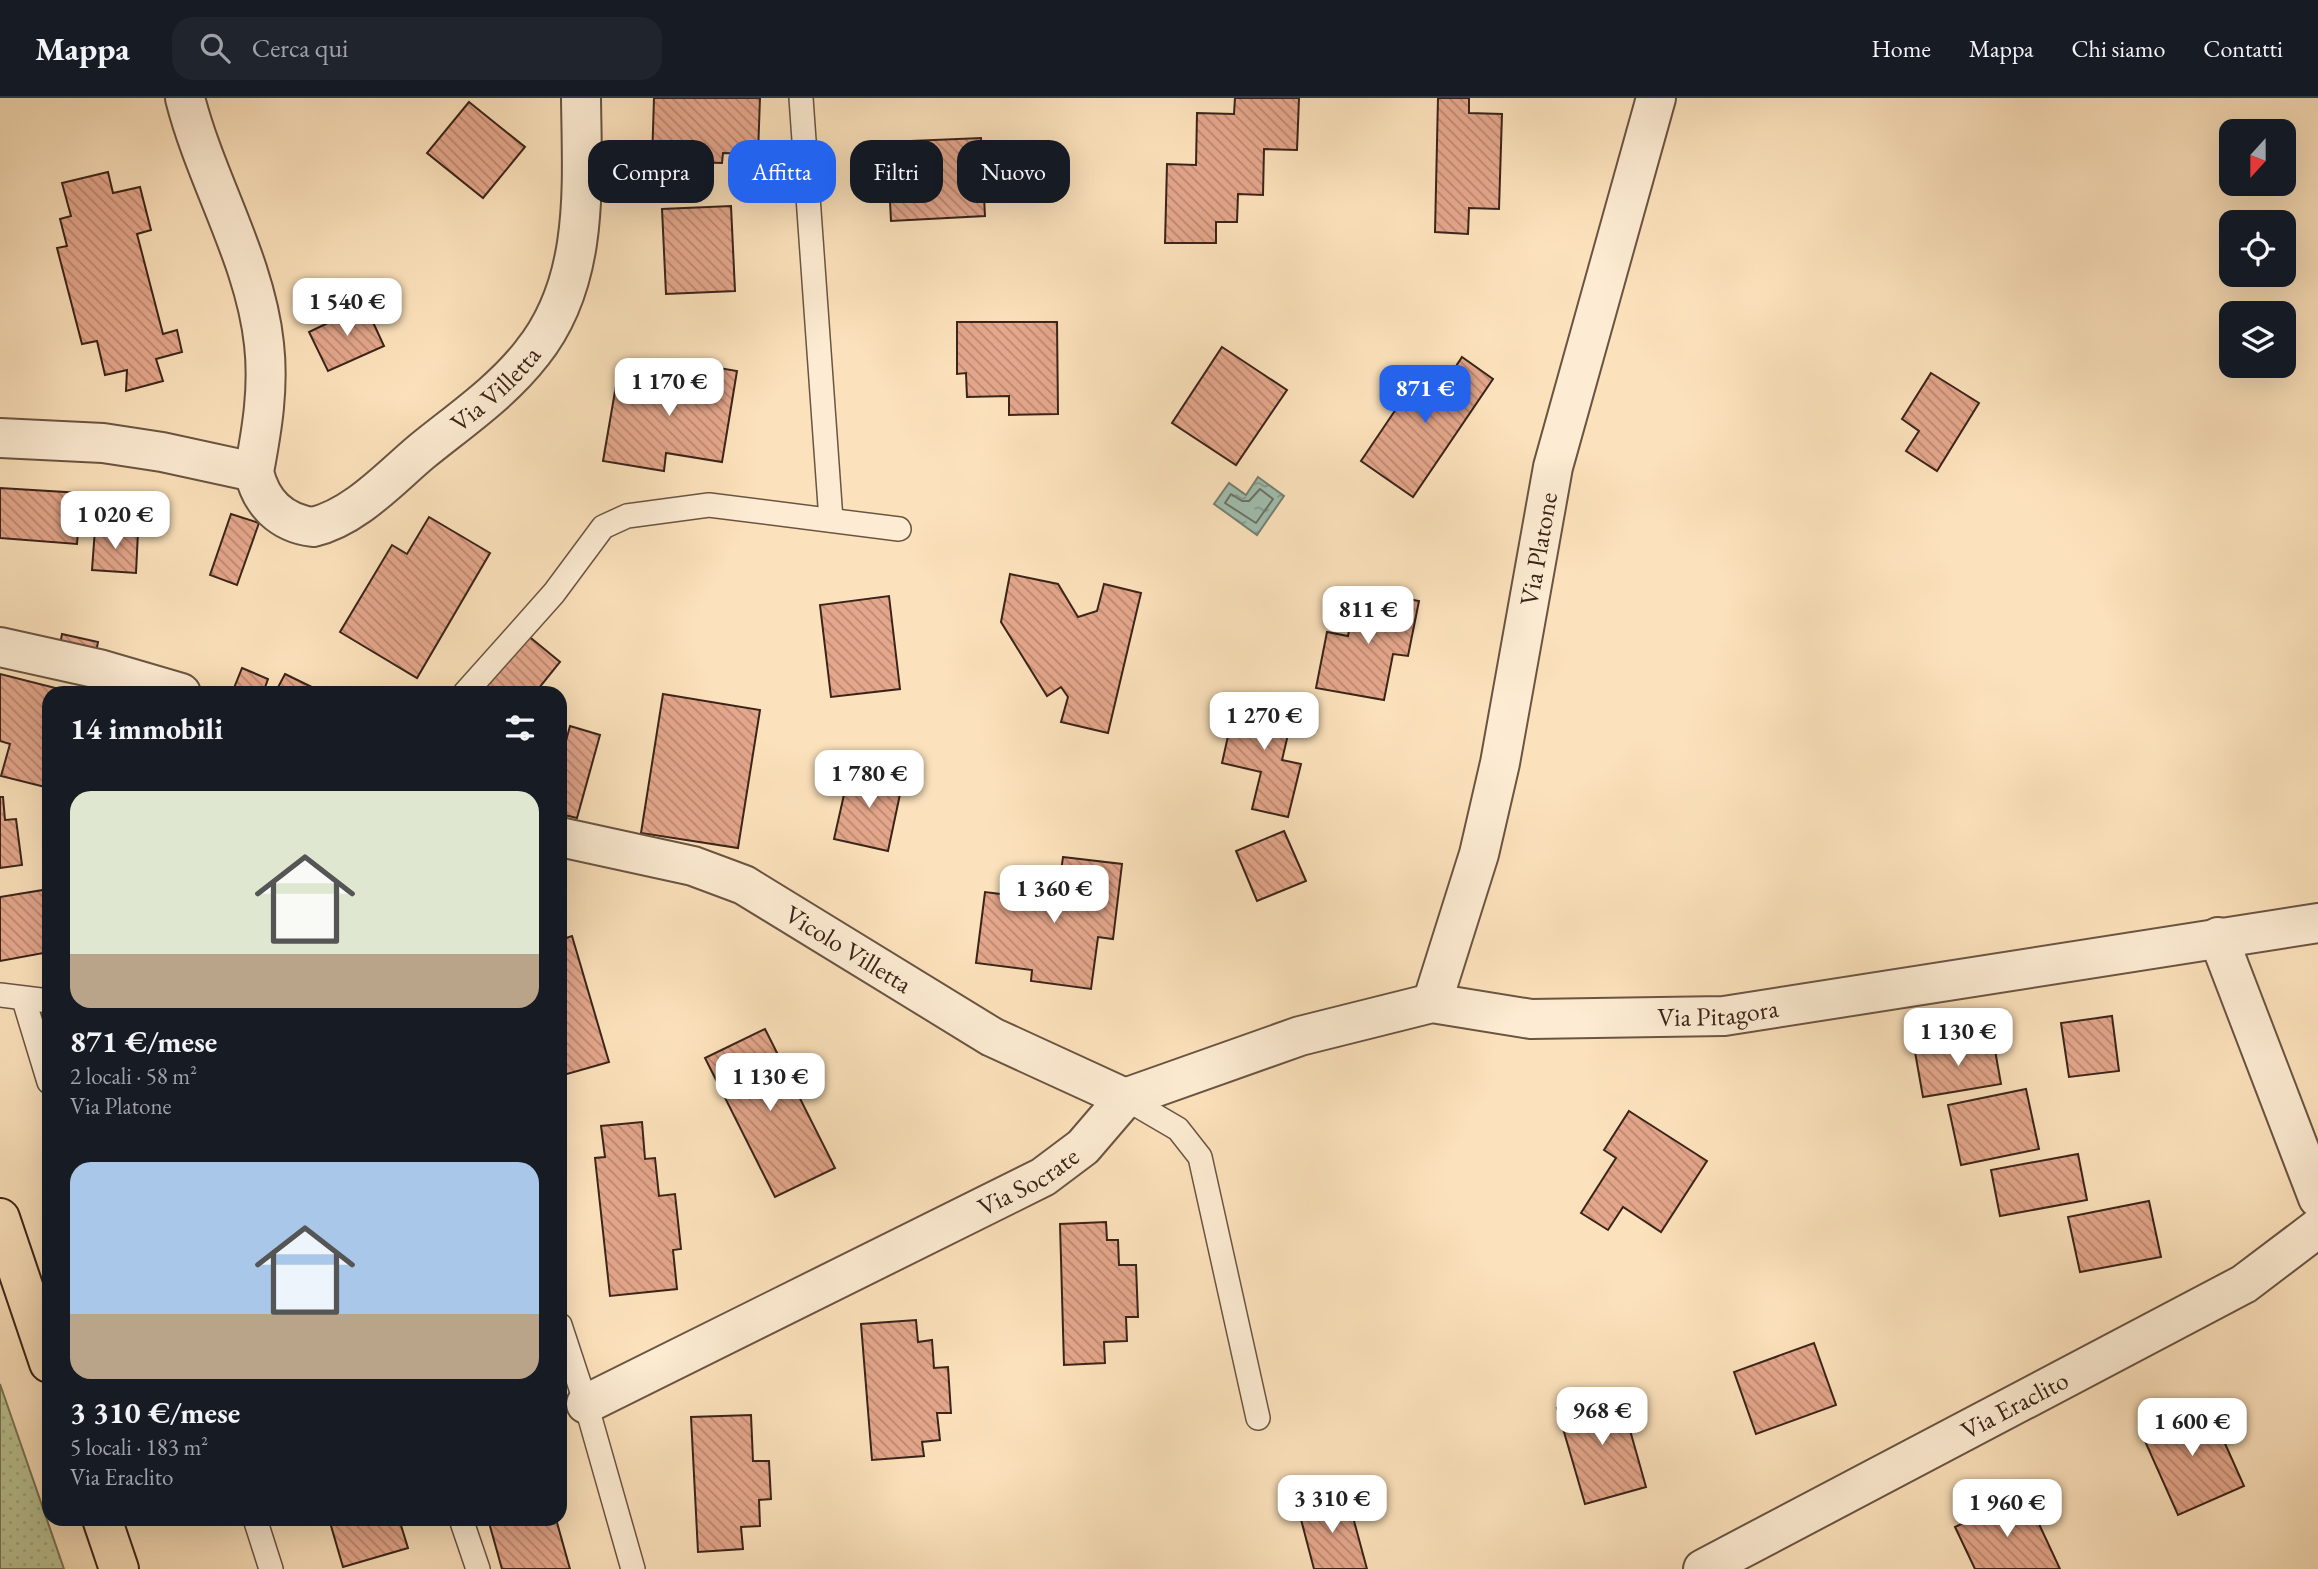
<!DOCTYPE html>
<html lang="it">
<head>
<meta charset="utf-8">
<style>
	:root { --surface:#171b24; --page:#20242c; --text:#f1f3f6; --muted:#9ea1a6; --line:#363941; --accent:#2563eb }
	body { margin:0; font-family:"EB Garamond",serif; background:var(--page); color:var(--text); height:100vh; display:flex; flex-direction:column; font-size:26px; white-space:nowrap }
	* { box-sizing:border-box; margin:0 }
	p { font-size:23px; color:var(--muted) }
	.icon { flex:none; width:38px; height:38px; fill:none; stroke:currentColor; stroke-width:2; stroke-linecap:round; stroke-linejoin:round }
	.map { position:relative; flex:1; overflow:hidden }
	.sheet { position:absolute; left:42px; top:588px; width:525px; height:840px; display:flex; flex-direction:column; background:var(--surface); border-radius:21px; box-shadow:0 7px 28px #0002 }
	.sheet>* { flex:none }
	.top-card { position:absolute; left:588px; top:42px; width:665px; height:63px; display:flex; gap:14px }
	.needle { width:46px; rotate:201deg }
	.fabs { position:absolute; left:2219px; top:21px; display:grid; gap:14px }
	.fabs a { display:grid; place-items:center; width:77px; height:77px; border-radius:14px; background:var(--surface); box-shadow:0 7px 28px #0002; font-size:35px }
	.price { position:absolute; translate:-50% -60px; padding:0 16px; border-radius:14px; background:#fff; color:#222; font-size:23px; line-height:46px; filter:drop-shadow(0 2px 4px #0008) }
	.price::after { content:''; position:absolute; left:50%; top:42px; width:21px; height:16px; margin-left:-10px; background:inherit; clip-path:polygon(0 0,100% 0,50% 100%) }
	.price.current { background:var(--accent); color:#fff }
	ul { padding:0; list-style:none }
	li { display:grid; align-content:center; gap:14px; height:371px; padding:0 28px }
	li span { display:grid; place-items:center; height:217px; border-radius:21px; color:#555 }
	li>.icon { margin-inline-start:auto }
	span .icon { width:126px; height:126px; fill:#fffc; stroke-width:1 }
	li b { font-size:30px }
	h2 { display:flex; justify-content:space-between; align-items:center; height:84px; padding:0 28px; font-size:30px }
	.chip { padding:0 24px; border-radius:21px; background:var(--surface); box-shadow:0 7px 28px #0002; font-size:24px; line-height:63px }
	.chip.current { background:var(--accent); color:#fff }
	header { display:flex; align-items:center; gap:42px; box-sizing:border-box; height:98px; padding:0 35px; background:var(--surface); border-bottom:2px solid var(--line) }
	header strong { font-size:33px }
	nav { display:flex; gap:38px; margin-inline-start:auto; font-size:24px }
	.search { width:490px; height:63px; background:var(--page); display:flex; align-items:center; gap:18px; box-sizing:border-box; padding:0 24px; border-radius:21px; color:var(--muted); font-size:26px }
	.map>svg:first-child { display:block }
	.park { fill:url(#park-dots); stroke:#7a7456; stroke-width:2 }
	.water { fill:url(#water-ripples); stroke:#778073; stroke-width:2 }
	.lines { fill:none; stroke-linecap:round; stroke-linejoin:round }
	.shore { stroke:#6c7164; stroke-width:2 }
	.building { fill:url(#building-back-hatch); stroke:#3a2419; stroke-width:2 }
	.lane-casing { stroke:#6a5442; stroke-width:26 }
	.street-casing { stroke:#6a5442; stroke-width:42 }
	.primary-casing { stroke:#3a2419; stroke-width:42 }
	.lane { stroke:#fdecd3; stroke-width:23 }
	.street { stroke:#fdecd3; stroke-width:38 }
	.primary { stroke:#fce2bc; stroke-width:38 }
	.labels { text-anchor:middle; stroke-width:6; stroke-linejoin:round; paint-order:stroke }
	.street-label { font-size:26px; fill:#3a2419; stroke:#fdecd3 }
</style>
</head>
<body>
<header>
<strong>Mappa</strong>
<div class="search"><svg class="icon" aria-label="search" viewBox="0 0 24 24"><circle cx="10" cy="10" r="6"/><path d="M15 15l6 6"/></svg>Cerca qui</div>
<nav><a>Home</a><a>Mappa</a><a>Chi siamo</a><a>Contatti</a></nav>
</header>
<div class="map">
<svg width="2318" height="1471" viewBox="0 0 2318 1471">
	<defs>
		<pattern id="park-dots" width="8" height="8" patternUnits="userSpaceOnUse" patternTransform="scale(1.75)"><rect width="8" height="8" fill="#bbc494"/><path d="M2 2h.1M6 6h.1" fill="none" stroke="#a2a87f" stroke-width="1.8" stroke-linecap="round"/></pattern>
		<pattern id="water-ripples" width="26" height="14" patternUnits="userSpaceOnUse" patternTransform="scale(1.75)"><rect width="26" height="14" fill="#9fbeaf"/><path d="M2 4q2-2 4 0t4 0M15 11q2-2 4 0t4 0" fill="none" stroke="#839a8e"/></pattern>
		<pattern id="building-back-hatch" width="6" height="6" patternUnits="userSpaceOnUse" patternTransform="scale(1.75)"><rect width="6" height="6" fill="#e5a78c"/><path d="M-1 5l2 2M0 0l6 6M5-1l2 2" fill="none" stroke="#bb8872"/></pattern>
	</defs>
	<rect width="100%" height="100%" fill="#fce2bc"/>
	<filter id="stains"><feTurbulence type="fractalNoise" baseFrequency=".00286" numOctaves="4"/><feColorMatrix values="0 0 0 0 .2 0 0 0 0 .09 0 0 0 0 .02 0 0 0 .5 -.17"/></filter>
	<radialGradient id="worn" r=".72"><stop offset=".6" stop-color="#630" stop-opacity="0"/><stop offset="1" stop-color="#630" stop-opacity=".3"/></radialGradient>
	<!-- park -->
	<path class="park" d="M0,1286L64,1471H0Z"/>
	<!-- water -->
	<path class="water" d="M1258,379L1284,398L1257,437L1214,406L1229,385L1246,397Z"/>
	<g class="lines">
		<!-- shore -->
		<path class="shore" d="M1260,391L1273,401L1256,425L1225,405L1231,396L1242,403H1249Z"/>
	</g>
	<!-- building -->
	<g class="building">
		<path d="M654,0H760L758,56L723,55L722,65L652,63Z"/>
		<path d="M1235,0H1299L1297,52L1264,51L1263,97L1238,96L1237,124H1216V145H1165L1167,66L1196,67L1197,15L1234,16Z"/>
		<path d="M1438,0H1469V15L1502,16L1499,111L1469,110L1468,136L1435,134Z"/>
		<path d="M469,4L525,49L483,100L427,55Z"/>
		<path d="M981,40L985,118L891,123L887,44Z"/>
		<path d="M108,74L113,95L140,89L151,132L137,136L163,236L177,232L182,254L156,261L163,283L126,293L127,272L105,277L97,243L82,246L57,150L67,148L60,121L71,118L62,85Z"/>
		<path d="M731,108L735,193L666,196L662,111Z"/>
		<path d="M365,207L384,248L328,273L309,234Z"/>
		<path d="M957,224H1057L1058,316L1009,317V298L967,299L966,275L957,276Z"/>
		<path d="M1222,249L1287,292L1236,367L1172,325Z"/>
		<path d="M1462,259L1493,281L1413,399L1361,363L1423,271L1445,285Z"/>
		<path d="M713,269L737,273L722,364L666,355L664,373L603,363L619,270L710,285Z"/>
		<path d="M1931,275L1979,305L1937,373L1906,353L1919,333L1902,321Z"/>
		<path d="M0,390L81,395L77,446L0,440Z"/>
		<path d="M231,416L259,425L237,487L210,477Z"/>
		<path d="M429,419L490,455L417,580L340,534L392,447L407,456Z"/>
		<path d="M95,431L138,434L136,475L92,472Z"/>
		<path d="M1010,476L1058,486L1078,519L1097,513L1104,486L1141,495L1108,635L1061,624L1068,599L1061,589L1047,598L1001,524Z"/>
		<path d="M1357,491L1419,503L1408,558L1393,556L1384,602L1316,590L1327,534L1348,538Z"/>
		<path d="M889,498L900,591L831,599L820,507Z"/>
		<path d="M62,536L98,544L95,560L59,553Z"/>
		<path d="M526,536L560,564L535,595H477Z"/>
		<path d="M242,570L268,581L263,595H232Z"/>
		<path d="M0,576L75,595H49V690L1,678L10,646L0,643Z"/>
		<path d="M285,576L324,595H275Z"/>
		<path d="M663,596L760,612L738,750L641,735Z"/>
		<path d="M1237,598L1294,611L1282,662L1301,666L1288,719L1252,711L1261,674L1222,665Z"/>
		<path d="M570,628L600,637L577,720L560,716V665Z"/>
		<path d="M850,670L903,682L888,753L834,741Z"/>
		<path d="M0,699H3L5,722L16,721L22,767L0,770Z"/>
		<path d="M1284,733L1306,783L1257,803L1236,753Z"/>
		<path d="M1063,759L1122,766L1113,841L1098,839L1091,891L1031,883L1032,872L976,865L985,794L1057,803Z"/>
		<path d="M49,791V854L0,863V799Z"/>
		<path d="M572,838L609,964L560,978V842Z"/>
		<path d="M2112,918L2119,973L2069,979L2061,925Z"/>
		<path d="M765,931L835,1070L775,1099L705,960Z"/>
		<path d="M1993,941L2001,986L1923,999L1915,954Z"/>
		<path d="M2026,991L2039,1051L1961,1067L1948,1007Z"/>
		<path d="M1629,1013L1707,1063L1661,1134L1623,1109L1608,1132L1581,1115L1616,1060L1604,1052Z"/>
		<path d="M642,1024L645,1061L655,1060L659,1098L675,1096L681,1151L673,1152L677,1191L610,1198L595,1060L605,1059L601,1028Z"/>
		<path d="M2078,1056L2087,1102L2000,1118L1991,1072Z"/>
		<path d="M2149,1103L2161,1159L2080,1174L2068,1119Z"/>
		<path d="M1106,1124L1107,1142H1118L1119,1167H1136L1138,1219H1126L1127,1243L1104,1244L1105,1265L1064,1267L1060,1126Z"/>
		<path d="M916,1222L918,1244L932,1242L934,1270L948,1269L951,1315H937L940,1342L922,1344L924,1358L872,1362L861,1226Z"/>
		<path d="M1814,1245L1836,1307L1756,1336L1734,1274Z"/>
		<path d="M1619,1293L1646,1389L1585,1406L1557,1310Z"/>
		<path d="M2206,1303L2244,1388L2178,1417L2140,1332Z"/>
		<path d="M751,1317L753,1363H769L771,1401L759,1402L760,1428L741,1429L743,1451L698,1454L691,1319Z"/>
		<path d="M2025,1396L2060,1471H1975L1955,1429Z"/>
		<path d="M1347,1397L1367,1471H1314L1298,1410Z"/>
		<path d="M329,1421H399L408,1450L343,1469Z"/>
		<path d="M488,1421H556L570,1471H502Z"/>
	</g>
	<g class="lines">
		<!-- lane casing -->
		<g class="lane-casing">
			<g id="lane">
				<path d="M801,0L831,422"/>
				<path d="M465,595L554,495L603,429L627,418L709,407L899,431"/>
				<path d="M0,897L49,903"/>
				<path d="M24,902L49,984"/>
				<path d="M1125,1000L1178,1031L1200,1059L1258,1320"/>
				<path d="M560,1227L586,1306L633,1471"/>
				<path d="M255,1421L271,1471"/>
				<path d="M461,1421L478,1471"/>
			</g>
		</g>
		<!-- street casing -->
		<g class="street-casing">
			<g id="street">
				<path id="s1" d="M185,0C206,83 255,161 264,246C269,290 262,331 254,374C261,405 281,425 313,429C355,419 389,381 421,354C459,323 502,294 532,255C590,183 582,87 581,0"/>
				<path d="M0,340L103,345L162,354L254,374"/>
				<path d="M0,549L99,571L181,595"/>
				<path id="s2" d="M560,739L693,768L744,787L992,939L1125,1000"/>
				<path d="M2218,839L2318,1100"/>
				<path id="s3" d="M1432,905L1479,756L1500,665L1553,369L1656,0"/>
				<path id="s4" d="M1125,1000L1300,938L1432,905L1531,921L1724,918L2318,825"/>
				<path id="s5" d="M586,1306L1043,1079L1083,1049L1125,1000"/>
				<path id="s6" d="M1703,1471L2244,1186L2318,1130"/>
			</g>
		</g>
		<!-- primary casing -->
		<g class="primary-casing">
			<g id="primary">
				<path d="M0,1120L49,1265"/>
				<path d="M102,1421L119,1471"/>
			</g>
		</g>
		<!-- lane -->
		<use href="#lane" class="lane"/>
		<!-- street -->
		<use href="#street" class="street"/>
		<!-- primary -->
		<use href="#primary" class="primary"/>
	</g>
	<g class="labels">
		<!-- street labels -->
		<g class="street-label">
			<text dy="9" stroke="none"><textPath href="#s1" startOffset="705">Via Villetta</textPath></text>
			<text dy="9" stroke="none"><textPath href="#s3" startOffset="467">Via Platone</textPath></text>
			<text dy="9" stroke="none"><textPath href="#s2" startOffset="313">Vicolo Villetta</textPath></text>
			<text dy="9" stroke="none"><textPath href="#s4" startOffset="609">Via Pitagora</textPath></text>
			<text dy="9" stroke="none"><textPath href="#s5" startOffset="495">Via Socrate</textPath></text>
			<text dy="9" stroke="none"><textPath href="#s6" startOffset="352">Via Eraclito</textPath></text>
		</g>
	</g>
	<rect width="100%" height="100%" filter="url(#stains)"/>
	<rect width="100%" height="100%" fill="url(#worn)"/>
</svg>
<div class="fabs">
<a><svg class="needle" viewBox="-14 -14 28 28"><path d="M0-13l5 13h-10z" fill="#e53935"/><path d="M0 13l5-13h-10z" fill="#9ea1a6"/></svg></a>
<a><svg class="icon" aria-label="locate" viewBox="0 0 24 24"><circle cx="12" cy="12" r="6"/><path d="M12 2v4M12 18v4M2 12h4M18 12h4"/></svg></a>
<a><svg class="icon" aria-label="layers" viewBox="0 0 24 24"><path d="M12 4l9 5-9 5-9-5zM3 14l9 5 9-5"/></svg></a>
</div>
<b class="price" style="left:347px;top:240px">1 540 €</b>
<b class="price" style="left:669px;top:320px">1 170 €</b>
<b class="price current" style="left:1425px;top:327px">871 €</b>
<b class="price" style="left:115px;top:453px">1 020 €</b>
<b class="price" style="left:1368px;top:548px">811 €</b>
<b class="price" style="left:1264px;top:654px">1 270 €</b>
<b class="price" style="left:869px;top:712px">1 780 €</b>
<b class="price" style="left:1054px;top:827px">1 360 €</b>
<b class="price" style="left:1958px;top:970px">1 130 €</b>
<b class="price" style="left:770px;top:1015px">1 130 €</b>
<b class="price" style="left:1602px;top:1349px">968 €</b>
<b class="price" style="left:2192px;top:1360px">1 600 €</b>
<b class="price" style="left:1332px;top:1437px">3 310 €</b>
<b class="price" style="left:2007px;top:1441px">1 960 €</b>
<div class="top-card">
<a class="chip">Compra</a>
<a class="chip current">Affitta</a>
<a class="chip">Filtri</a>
<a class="chip">Nuovo</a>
</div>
<section class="sheet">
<h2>14 immobili<svg class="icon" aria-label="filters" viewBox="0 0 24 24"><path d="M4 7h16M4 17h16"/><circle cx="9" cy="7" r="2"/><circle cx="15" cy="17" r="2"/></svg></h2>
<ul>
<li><span style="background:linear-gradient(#dfe7d0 75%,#b9a48a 0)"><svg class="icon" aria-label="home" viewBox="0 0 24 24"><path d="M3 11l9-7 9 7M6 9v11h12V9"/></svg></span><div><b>871 €/mese</b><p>2 locali · 58 m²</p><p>Via Platone</p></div></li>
<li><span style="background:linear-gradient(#a9c7e8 70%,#b9a48a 0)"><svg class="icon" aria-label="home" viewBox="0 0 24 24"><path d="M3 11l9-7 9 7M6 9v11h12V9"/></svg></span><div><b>3 310 €/mese</b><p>5 locali · 183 m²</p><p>Via Eraclito</p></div></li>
</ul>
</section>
</div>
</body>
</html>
